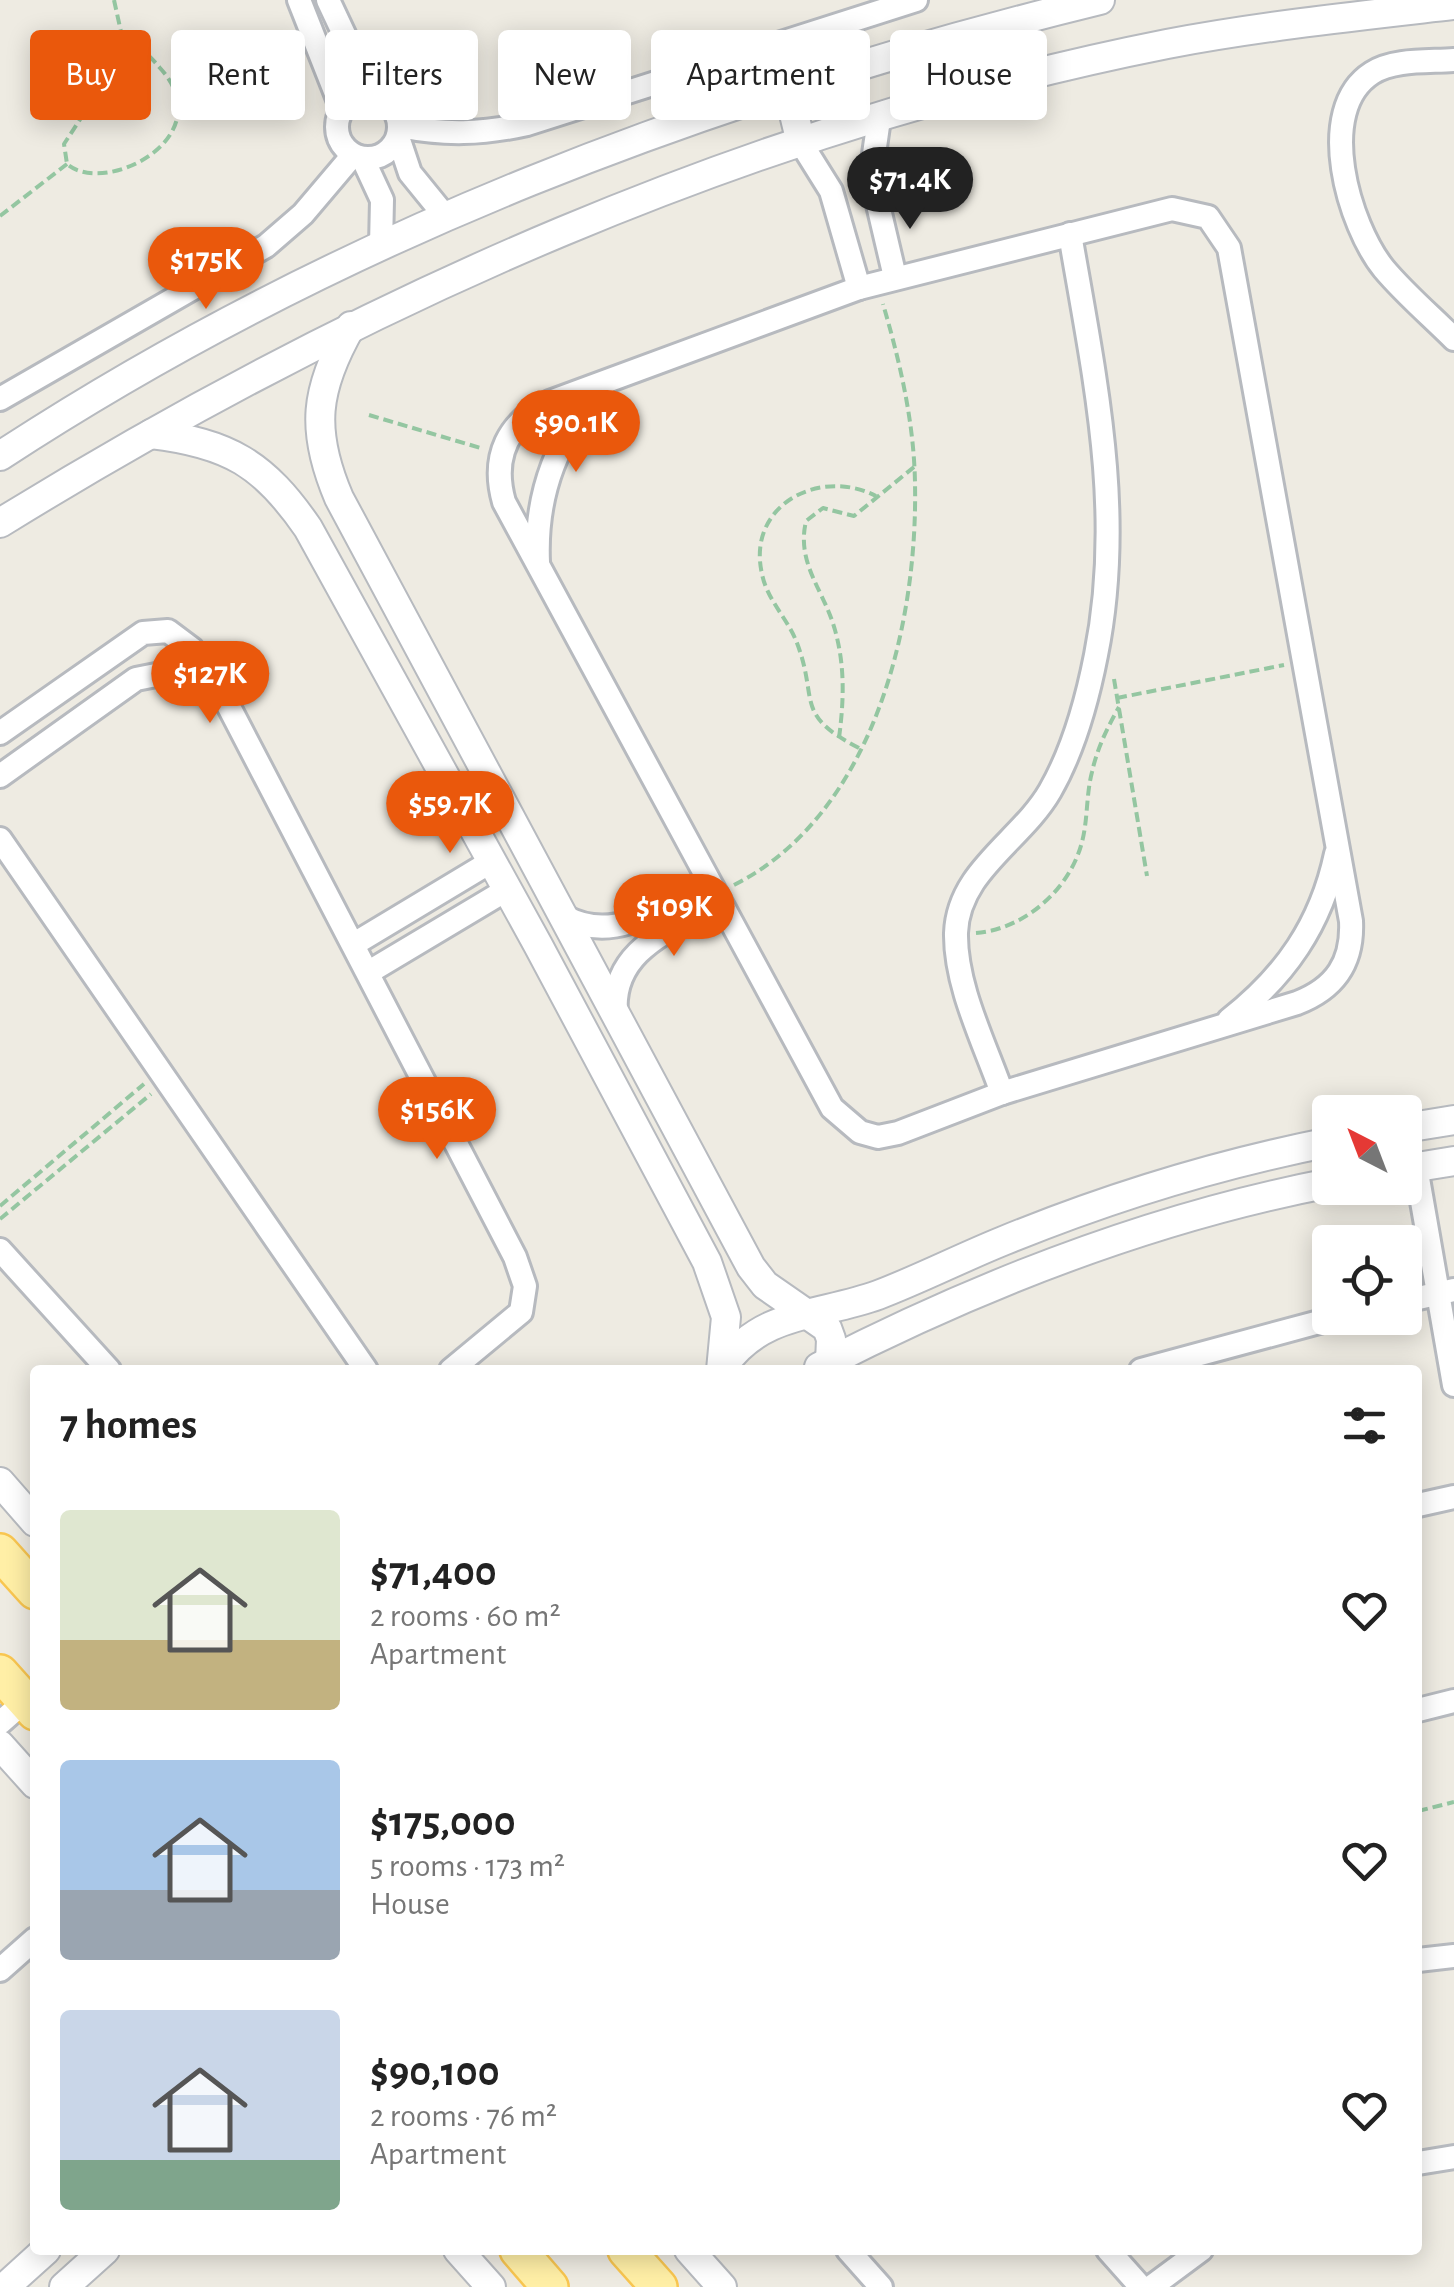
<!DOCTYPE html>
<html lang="en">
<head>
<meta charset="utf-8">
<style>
	:root { --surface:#fff; --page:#f2f2f2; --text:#222; --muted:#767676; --accent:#ea580c }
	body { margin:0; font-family:"Alegreya Sans",sans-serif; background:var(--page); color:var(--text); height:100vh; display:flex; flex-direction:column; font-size:38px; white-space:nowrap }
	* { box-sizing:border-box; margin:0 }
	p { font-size:32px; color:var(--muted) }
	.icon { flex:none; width:55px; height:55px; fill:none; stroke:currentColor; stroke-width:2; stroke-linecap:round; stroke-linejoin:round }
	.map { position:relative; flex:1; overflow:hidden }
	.drawer { position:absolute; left:30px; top:1365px; width:1392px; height:890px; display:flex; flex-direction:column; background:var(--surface); border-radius:10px; box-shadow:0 5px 25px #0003 }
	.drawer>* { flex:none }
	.banner { position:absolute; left:30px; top:30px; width:1395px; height:90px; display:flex; gap:20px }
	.needle { width:65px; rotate:318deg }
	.tools { position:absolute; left:1312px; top:1095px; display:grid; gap:20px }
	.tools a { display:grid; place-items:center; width:110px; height:110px; border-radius:10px; background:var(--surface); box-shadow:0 5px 25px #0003; font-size:50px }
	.price { position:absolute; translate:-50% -85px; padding:0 22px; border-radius:35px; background:var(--accent); color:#fff; font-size:32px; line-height:65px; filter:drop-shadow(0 2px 5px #0008) }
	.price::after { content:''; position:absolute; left:50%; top:60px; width:30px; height:22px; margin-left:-15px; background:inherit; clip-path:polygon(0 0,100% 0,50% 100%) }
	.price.selected { background:#222; color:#fff }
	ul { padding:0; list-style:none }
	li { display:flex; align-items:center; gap:30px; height:250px; padding:0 30px }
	li span { display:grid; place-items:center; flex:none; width:280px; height:200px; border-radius:10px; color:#555 }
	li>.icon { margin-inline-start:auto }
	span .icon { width:120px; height:120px; fill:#fffc; stroke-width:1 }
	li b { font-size:42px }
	h2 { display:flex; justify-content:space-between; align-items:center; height:120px; padding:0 30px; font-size:42px }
	.chip { padding:0 35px; border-radius:10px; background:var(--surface); box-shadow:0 5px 25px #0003; font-size:35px; line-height:90px }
	.chip.selected { background:var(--accent); color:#fff }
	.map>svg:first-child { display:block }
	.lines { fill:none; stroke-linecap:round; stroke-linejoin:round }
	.minor-casing { stroke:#b7babf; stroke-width:28 }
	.tertiary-casing { stroke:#b7babf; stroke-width:32 }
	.primary-casing { stroke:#f9c650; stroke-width:40 }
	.path { stroke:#94c6a1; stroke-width:4; stroke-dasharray:10 5; stroke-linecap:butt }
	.minor { stroke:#fff; stroke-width:22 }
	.tertiary { stroke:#fff; stroke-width:28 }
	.primary { stroke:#ffefa6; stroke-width:35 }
</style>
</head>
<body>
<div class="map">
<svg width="1454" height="2287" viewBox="0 0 1454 2287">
	<rect width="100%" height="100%" fill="#eeebe2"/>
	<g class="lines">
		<!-- minor casing -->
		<g class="minor-casing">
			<g id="minor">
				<path d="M299,0L342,109"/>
				<path d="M328,0L373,96"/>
				<path d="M1454,60C1428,62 1394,59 1372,73C1314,110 1349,226 1384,269C1405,294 1431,316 1454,339"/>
				<circle cx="368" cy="127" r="31"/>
				<path d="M879,119L871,175L895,277"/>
				<path d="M400,126C445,135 482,134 527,124L916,0"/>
				<path d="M398,137L410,173L445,216"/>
				<path d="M801,143L831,191L859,288"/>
				<path d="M363,159L382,200L381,246"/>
				<path d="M1172,209L1208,217L1229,248L1351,921C1353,962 1336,988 1297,1003L1002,1093L898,1133L878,1137L860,1132L832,1108L504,502C491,456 508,422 550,402L859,288Z"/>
				<path d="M0,399L266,246L303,214L353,155"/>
				<path d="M538,562C535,492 558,435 605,383"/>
				<path d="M0,733L143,633L168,631L192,649L215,680L515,1257L525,1286L521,1312L451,1370"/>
				<path d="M0,776L136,679L176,671L215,680"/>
				<path d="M0,839L366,1370"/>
				<path d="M565,917C616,945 664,906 708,880"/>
				<path d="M354,944L492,861"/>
				<path d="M369,972L508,889"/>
				<path d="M616,1015C610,949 672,930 720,902"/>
				<path d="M1229,1020C1285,976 1321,925 1336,854"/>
				<path d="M1002,1093C985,1044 955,986 956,933C958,871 1021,841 1050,791C1073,751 1087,701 1096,655C1125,512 1094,375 1070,234"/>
				<path d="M1416,1167L1454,1385"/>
				<path d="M0,1250L109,1370"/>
				<path d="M1405,1301L1454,1290"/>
				<path d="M1141,1370L1334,1318"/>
				<path d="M1418,1505L1454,1497"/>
				<path d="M1418,1710L1454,1701"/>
				<path d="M0,1723L25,1701"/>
				<path d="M1418,1960L1454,1956"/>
				<path d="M0,1970L35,1939"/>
				<path d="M1418,2163L1454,2157"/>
				<path d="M848,2250L881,2287"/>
				<path d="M1108,2250L1141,2287"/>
				<path d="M1151,2287L1201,2250"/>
			</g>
		</g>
		<!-- tertiary casing -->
		<g class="tertiary-casing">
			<g id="tertiary">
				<path d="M787,85L801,143"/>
				<path d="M351,326C315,389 310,430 339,498L751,1267L765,1285L827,1328L831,1339L830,1362"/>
				<path d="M151,434C229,443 264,464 308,528L538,945L707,1262L726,1317L721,1370"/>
				<path d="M0,456C336,236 712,95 1100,0"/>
				<path d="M0,523C358,302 753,126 1167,44C1262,26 1358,16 1454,5"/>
				<path d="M1405,1128L1454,1120"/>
				<path d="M1405,1169L1454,1161"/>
				<path d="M724,1365C762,1311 820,1316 878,1295C920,1279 961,1258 1003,1241C1108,1198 1219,1164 1330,1142"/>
				<path d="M819,1367C979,1285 1153,1217 1330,1183"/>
				<path d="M0,1482L35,1522"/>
				<path d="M0,1745L35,1784"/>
				<path d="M458,2250L491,2287"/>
				<path d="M689,2250L722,2287"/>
				<path d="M5,2287L46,2250"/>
				<path d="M64,2287L105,2250"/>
			</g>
		</g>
		<!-- primary casing -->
		<g class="primary-casing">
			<g id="primary">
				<path d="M0,1552L35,1591"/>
				<path d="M0,1673L35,1712"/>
				<path d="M518,2250L550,2287"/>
				<path d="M626,2250L659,2287"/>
			</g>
		</g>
		<!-- path -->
		<g class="path">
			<path d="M114,0L123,41"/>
			<path d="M123,41C139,44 150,56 160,68C223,137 105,197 67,164L64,144L83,115L102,62Z"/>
			<path d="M0,216L67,164"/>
			<path d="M369,415L484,449"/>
			<path d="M1114,679L1147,876"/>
			<path d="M1117,698L1284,665"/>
			<path d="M839,738C844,700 845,666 835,630C824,590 796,564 806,521L823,508L854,516L914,467"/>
			<path d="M859,748C793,714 819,701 797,643C788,619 767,600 762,574C746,505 820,467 876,496"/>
			<path d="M734,885C873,815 918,626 915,483C914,422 900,362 883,304"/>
			<path d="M976,933C1025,929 1070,889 1082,842C1088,819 1086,795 1092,772C1097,749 1107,728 1119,707"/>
			<path d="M0,1206L144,1084"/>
			<path d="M0,1219L151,1094"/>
			<path d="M1418,1811L1454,1802"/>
		</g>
		<!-- minor -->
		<use href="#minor" class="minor"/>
		<!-- tertiary -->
		<use href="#tertiary" class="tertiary"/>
		<!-- primary -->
		<use href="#primary" class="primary"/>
	</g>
</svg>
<div class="tools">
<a><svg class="needle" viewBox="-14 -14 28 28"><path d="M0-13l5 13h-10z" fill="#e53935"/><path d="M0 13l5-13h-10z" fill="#767676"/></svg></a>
<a><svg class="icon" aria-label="locate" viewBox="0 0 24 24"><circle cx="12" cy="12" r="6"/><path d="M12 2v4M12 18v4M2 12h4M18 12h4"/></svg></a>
</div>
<b class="price selected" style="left:910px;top:232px">$71.4K</b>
<b class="price" style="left:206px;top:312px">$175K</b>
<b class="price" style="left:576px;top:475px">$90.1K</b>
<b class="price" style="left:210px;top:726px">$127K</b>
<b class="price" style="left:450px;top:856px">$59.7K</b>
<b class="price" style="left:674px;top:959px">$109K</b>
<b class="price" style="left:437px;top:1162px">$156K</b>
<div class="banner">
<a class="chip selected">Buy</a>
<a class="chip">Rent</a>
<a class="chip">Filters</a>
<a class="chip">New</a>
<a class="chip">Apartment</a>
<a class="chip">House</a>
</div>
<section class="drawer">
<h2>7 homes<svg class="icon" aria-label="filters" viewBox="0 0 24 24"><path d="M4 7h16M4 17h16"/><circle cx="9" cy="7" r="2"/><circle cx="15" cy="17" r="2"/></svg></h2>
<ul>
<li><span style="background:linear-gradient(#dfe7d0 65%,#c2b280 0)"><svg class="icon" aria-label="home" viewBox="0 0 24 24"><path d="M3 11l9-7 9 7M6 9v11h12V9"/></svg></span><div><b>$71,400</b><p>2 rooms · 60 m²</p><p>Apartment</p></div><svg class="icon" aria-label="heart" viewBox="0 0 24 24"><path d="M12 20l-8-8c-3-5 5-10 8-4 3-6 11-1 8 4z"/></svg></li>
<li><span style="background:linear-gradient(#a9c7e8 65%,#9aa5b1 0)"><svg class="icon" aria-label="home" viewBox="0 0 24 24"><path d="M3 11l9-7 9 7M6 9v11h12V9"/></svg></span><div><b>$175,000</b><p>5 rooms · 173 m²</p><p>House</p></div><svg class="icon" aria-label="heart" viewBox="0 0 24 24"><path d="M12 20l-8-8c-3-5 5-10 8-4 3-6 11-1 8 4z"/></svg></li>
<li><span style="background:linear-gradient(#c9d6e8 75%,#7fa58c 0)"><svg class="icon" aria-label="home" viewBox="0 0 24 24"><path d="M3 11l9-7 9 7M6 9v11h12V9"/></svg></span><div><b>$90,100</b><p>2 rooms · 76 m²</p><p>Apartment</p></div><svg class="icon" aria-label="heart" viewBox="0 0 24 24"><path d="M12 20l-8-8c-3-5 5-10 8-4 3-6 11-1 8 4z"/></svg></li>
</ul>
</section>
</div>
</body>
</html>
